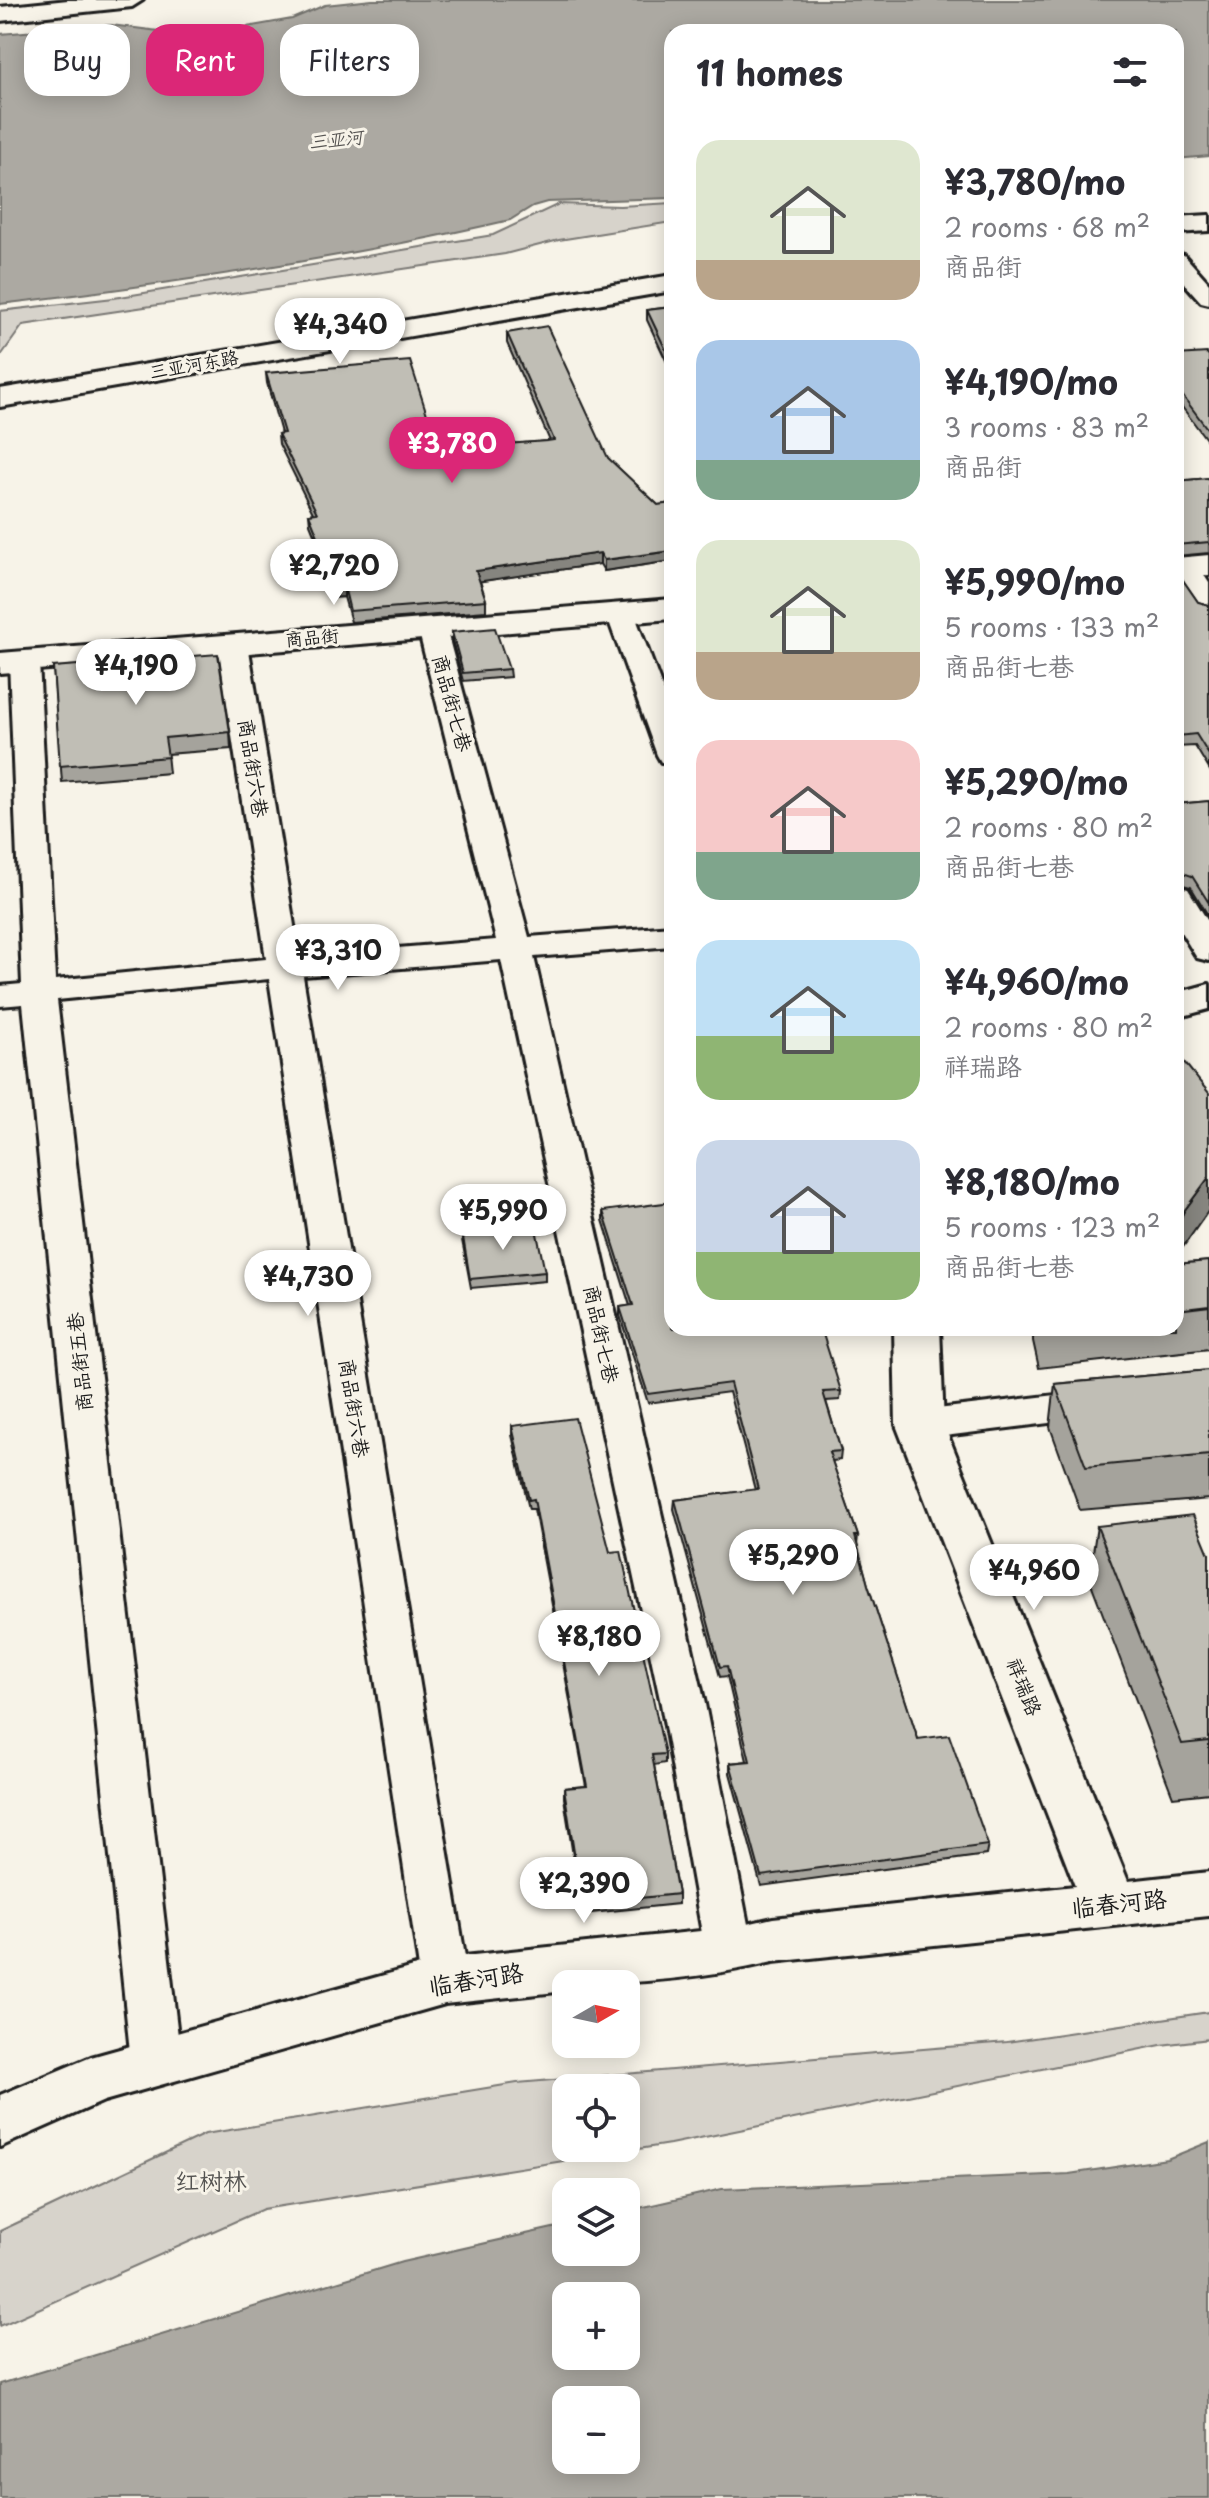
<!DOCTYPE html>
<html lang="en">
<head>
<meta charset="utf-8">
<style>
	:root { --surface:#fff; --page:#f2f2f3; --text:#2b2b33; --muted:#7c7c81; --accent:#db2777 }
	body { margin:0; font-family:"Playpen Sans","LXGW WenKai TC",sans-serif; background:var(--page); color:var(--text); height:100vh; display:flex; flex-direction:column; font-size:30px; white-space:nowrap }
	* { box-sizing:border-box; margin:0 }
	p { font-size:26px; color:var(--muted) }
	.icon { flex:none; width:44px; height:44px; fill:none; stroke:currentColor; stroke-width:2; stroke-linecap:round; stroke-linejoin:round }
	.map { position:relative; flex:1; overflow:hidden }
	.details { position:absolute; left:664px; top:24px; width:520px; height:1312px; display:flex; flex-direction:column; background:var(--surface); border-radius:24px; box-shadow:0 4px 20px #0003 }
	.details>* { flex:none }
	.banner { position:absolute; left:24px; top:24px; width:520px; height:72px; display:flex; gap:16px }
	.needle { width:52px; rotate:81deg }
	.tools { position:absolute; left:552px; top:1970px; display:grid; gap:16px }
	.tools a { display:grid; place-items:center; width:88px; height:88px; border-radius:16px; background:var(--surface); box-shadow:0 4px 20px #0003; font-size:40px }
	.price { position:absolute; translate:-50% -68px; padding:0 18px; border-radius:28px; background:#fff; color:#222; font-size:26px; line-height:52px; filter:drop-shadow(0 2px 4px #0008) }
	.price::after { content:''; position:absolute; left:50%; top:48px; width:24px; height:18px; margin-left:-12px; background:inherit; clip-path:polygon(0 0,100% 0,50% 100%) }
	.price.active { background:var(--accent); color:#fff }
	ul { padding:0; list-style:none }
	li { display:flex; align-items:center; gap:24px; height:200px; padding:0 32px }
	li span { display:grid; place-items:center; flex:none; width:224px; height:160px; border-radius:24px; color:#555 }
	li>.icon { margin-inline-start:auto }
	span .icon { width:96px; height:96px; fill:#fffc; stroke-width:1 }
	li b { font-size:34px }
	h2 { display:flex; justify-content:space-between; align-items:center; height:96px; padding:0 32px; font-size:34px }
	.pill { padding:0 28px; border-radius:24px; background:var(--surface); box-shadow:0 4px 20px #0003; font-size:28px; line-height:72px }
	.pill.active { background:var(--accent); color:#fff }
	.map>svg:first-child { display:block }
	.green { fill:#d7d3cb; stroke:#7a7874; stroke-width:2; fill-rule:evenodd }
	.water { fill:#aca9a2; stroke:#72716c; stroke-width:2; fill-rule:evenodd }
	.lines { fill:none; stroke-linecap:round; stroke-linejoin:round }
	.minor-casing { stroke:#1c1c1c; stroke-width:6 }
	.tertiary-casing { stroke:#1c1c1c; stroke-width:6 }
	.secondary-casing { stroke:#1c1c1c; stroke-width:6 }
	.minor { fill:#f7f3e8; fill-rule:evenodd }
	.tertiary { fill:#f7f3e8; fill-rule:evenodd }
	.secondary { fill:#f7f3e8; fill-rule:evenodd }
	.wall { fill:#a5a39c; stroke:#1c1c1c; stroke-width:2 }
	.shaded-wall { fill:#86857f; stroke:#1c1c1c; stroke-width:2 }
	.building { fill:#c0beb5; stroke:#1c1c1c; stroke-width:2 }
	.labels { text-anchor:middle; stroke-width:6; stroke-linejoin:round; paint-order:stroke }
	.far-water-label { font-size:18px; font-style:italic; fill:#565452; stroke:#f7f3e8 }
	.far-street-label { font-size:18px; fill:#1c1c1c; stroke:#f7f3e8 }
	.street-label { font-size:20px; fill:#1c1c1c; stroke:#f7f3e8 }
	.near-street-label { font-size:24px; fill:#1c1c1c; stroke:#f7f3e8 }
	.near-park-label { font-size:24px; fill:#545351; stroke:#f7f3e8 }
</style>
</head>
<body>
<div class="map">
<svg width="1209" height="2498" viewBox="0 0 1209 2498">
	<rect width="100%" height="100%" fill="#f7f3e8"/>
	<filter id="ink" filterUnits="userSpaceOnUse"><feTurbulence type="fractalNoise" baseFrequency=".0125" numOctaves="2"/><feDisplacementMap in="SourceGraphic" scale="16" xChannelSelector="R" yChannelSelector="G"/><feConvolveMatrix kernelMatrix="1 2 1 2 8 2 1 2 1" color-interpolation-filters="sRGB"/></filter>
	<g filter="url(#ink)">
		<!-- green -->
		<g class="green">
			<path d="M672,203V222L559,240L505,254L23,325L0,357V311L114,298L493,235L559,204L620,206Z"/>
			<path d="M1209,2012V2039L1161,2045L670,2144L263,2209L0,2326V2231L205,2134L517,2083L1007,2042ZM566,2088H626V2148H566Z"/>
		</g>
		<!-- water -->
		<g class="water">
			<path d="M372,0H1209V156L1176,159V32H672V198L547,202L533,206L510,220C342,259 171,284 0,304V34L111,25L167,32L235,29L292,19L325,5Z"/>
			<path d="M1209,2142V2498H0V2384L402,2262L566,2225V2252H626V2211L722,2189L1069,2174L1167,2159ZM566,2296H626V2356H566ZM566,2400H626V2460H566Z"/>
		</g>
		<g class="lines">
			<!-- minor casing -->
			<g class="minor-casing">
				<g id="minor">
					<path d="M1176,253L1184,255L1209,283V304L1201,302L1176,274Z"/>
					<path d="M1185,559L1195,561L1209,583V614L1199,611L1176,575V561Z"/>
					<path d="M620,604L630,607L634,613L672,714V764L661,762L657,755L606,613L610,607Z"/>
					<path d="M432,619L442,622L446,628L529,937L672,926V946L534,957L705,1704L753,1950L746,1964L729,1969L712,1964L705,1950L661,1704L501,960L303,976L469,1981L462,1995L445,2001L428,1995L421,1981L269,979L57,1000L181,2062L174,2077L156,2083L138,2077L131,2062L23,1004L0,1006V986L22,984L9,661L14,655L24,652L34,655L39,661L55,980L266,959L218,644L223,638L233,635L243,638L248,644L299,956L496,940L418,628L422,622Z"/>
					<path d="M1176,886L1188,889L1209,923V961L1197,958L1176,924Z"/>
					<path d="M1209,1377V1403L920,1439L906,1435L900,1425L906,1415L920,1411Z"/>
				</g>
			</g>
			<!-- tertiary casing -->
			<g class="tertiary-casing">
				<g id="tertiary">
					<path d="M1209,215V231L1176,233V217Z"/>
					<path d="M672,275V291L0,407V389Z"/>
					<path d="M1209,555V575L1176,578V558Z"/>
					<path d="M672,599V619L0,673V653Z"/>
					<path d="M1209,984V1009L1176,1018V993Z"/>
					<path d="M894,1328H940L944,1425L1128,1881L1209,1872V1916L773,1962C705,1978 636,1984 566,1984V1991L445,2004L104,2101L0,2147V2095L91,2057L445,1958L729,1928L773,1918L1075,1886L896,1425Z"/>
				</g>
			</g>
			<!-- secondary casing -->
			<g class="secondary-casing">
				<path id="secondary" d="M68,0H143L132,7L0,21V7Z"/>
			</g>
			<!-- minor -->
			<use href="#minor" class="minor"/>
			<!-- tertiary -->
			<use href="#tertiary" class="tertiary"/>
			<!-- secondary -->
			<use href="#secondary" class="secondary"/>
		</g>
		<!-- wall -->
		<g class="wall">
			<path d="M672,307V373L647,320V310Z"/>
			<path d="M507,333L608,458L658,505L672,503V561L604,571L600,564L480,581L486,600V611L351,622L344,597L329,598L315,568L314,557L323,556L310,524L309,514L313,513L279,444L278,434L281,433L267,383L266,373L438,449L550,441L507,343Z"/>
			<path d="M1176,355L1209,356V443L1176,399Z"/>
			<path d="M1209,478V553L1176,556V481Z"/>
			<path d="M1176,570L1198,602L1209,605V769L1195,746L1176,747Z"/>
			<path d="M452,632L509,669L510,677L463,681L452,640Z"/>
			<path d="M53,667L230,732L231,749L167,754L169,773L62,782Z"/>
			<path d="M1209,801V917L1191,887L1179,884L1176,879V804Z"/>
			<path d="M603,1211L841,1391L840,1400L826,1401L841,1451L840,1460L832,1461L858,1536L857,1545L868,1585L918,1739L988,1845L986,1855L761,1886L730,1773V1763L747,1761L727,1676L720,1677L674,1509L675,1500L755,1490L729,1392L648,1403L620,1316V1307L630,1306L603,1220Z"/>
			<path d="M462,1231L545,1272V1281L471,1288L462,1240Z"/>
			<path d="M1209,1261V1349L1039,1368L1033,1341V1328H1176V1264Z"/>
			<path d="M1209,1370V1499L1080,1510L1050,1427L1055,1384Z"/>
			<path d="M512,1426L610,1552L665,1754V1763L654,1765L678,1894V1904L582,1914L564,1798V1788L586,1786L534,1509H529L512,1435Z"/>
			<path d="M1097,1526L1209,1554V1793L1173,1797L1089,1578Z"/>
		</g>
		<!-- shaded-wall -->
		<g class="shaded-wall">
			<path d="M672,551V561L604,571V560Z"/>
			<path d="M600,553V564L476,582V571Z"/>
			<path d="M344,586V597L329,598L328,588Z"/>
			<path d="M1209,1177V1210L1176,1257V1227L1184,1211Z"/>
		</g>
		<!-- building -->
		<g class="building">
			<path d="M672,307V363L647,310Z"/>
			<path d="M547,326L608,458L658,505L672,503V551L604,560L600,553L476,571L486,600L350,611L344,586L328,588L314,557L326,556L309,514L317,513L278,434L284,433L266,373L410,361L438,449L547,441L554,440L507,333Z"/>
			<path d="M1207,353L1209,356V431L1176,387V355Z"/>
			<path d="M1209,478V542L1176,545V481Z"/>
			<path d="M1176,570L1198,602L1209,605V755L1196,734L1177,736L1176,734Z"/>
			<path d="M495,628L509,669L463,673L452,632Z"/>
			<path d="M218,654L230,732L165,738L168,757L60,766L53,667Z"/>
			<path d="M1209,801V903L1192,876L1180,872L1176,865V804Z"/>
			<path d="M1180,1057L1209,1093V1177L1184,1211L1176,1227V1058Z"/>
			<path d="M672,1202V1328H821L841,1391L823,1392L841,1451L829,1452L858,1536H855L868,1585L918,1739L949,1735L988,1845L761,1876L730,1763L750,1761L727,1666L720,1667L675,1500L758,1489L730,1383L648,1394L620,1307L633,1305L603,1211Z"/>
			<path d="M535,1224L545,1272L470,1279L462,1231Z"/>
			<path d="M1209,1261V1306L1176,1310V1264Z"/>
			<path d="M1209,1370V1455L1086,1467L1055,1384Z"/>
			<path d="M575,1418L610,1552L621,1551L665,1754L652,1755L678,1894L582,1904L564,1788L587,1786L534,1499L529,1500L512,1426Z"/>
			<path d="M1193,1515L1209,1554V1741L1182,1744L1097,1526Z"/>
		</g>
	</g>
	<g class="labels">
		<!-- far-water labels -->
		<g class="far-water-label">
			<text transform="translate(336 140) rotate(-6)" y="6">三亚河</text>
		</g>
		<!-- far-street labels -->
		<g class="far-street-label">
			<text transform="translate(194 365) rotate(-10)" y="6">三亚河东路</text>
			<text transform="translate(312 638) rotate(-5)" y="6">商品街</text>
		</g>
		<!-- street labels -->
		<g class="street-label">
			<text transform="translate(452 703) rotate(75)" y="7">商品街七巷</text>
			<text transform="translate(253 768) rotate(81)" y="7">商品街六巷</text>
			<text transform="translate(601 1334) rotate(78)" y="7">商品街七巷</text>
			<text transform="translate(80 1362) rotate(-96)" y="7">商品街五巷</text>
			<text transform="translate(354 1408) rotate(81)" y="7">商品街六巷</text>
			<text transform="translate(1024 1687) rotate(68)" y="7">祥瑞路</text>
		</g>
		<!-- near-street labels -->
		<g class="near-street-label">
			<text transform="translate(1119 1904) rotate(-6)" y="8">临春河路</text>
			<text transform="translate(476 1980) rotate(-9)" y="8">临春河路</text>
		</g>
		<!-- near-park labels -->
		<g class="near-park-label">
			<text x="211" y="2190">红树林</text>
		</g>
	</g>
</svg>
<div class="tools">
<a><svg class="needle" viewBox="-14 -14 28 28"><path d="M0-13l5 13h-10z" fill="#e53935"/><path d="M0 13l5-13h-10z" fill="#7c7c81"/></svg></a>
<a><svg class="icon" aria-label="locate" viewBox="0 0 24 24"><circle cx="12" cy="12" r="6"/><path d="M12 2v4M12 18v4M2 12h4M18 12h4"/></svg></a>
<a><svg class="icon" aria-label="layers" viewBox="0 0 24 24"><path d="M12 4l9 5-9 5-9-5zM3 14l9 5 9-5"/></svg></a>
<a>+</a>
<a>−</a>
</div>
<b class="price" style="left:340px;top:366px">¥4,340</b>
<b class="price active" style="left:452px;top:485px">¥3,780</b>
<b class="price" style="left:334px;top:607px">¥2,720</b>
<b class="price" style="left:136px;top:707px">¥4,190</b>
<b class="price" style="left:338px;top:992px">¥3,310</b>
<b class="price" style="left:503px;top:1252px">¥5,990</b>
<b class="price" style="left:308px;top:1318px">¥4,730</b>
<b class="price" style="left:793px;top:1597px">¥5,290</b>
<b class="price" style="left:1034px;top:1612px">¥4,960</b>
<b class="price" style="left:599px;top:1678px">¥8,180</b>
<b class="price" style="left:584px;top:1925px">¥2,390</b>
<div class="banner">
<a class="pill">Buy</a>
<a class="pill active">Rent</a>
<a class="pill">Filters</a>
</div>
<section class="details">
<h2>11 homes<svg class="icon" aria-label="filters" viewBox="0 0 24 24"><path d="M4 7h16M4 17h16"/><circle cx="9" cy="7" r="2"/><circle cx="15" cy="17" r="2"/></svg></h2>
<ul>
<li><span style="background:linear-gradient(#dfe7d0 75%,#b9a48a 0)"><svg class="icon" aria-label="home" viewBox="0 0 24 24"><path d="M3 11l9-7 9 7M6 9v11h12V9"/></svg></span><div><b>¥3,780/mo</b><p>2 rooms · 68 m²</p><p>商品街</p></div></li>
<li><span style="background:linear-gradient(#a9c7e8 75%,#7fa58c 0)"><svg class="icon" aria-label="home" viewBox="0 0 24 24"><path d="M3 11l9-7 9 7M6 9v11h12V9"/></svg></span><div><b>¥4,190/mo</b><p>3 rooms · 83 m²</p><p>商品街</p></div></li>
<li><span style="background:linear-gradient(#dfe7d0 70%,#b9a48a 0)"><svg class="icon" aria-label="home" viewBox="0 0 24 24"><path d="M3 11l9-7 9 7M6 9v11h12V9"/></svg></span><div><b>¥5,990/mo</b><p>5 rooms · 133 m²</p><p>商品街七巷</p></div></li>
<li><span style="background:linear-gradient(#f6c9c9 70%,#7fa58c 0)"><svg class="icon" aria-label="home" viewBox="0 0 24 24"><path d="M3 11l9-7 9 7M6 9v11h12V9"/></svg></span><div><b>¥5,290/mo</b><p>2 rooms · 80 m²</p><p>商品街七巷</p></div></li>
<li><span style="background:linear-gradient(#bfe0f5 60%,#8fb573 0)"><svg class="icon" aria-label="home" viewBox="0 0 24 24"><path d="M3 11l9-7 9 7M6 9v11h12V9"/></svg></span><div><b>¥4,960/mo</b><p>2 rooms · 80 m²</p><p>祥瑞路</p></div></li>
<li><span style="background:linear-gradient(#c9d6e8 70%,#8fb573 0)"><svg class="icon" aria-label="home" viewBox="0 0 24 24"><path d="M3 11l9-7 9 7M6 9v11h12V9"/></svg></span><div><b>¥8,180/mo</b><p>5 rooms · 123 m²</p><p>商品街七巷</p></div></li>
</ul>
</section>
</div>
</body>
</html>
